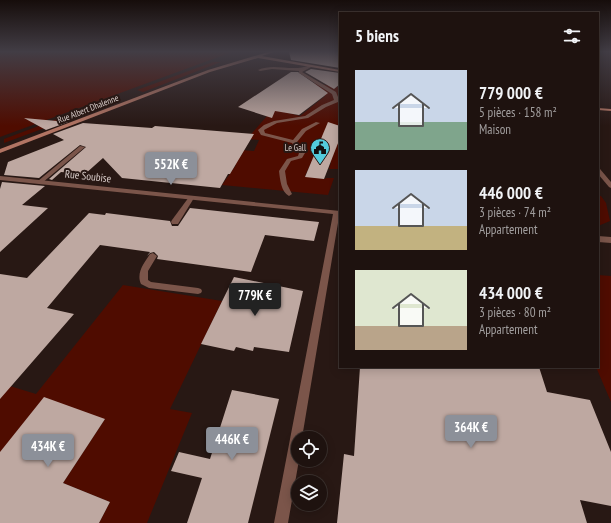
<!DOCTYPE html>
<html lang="fr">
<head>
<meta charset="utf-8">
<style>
	:root { --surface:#1e120f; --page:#261b18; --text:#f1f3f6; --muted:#a19e9e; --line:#3c322f; --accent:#8c9099 }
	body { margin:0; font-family:"PT Sans Narrow",sans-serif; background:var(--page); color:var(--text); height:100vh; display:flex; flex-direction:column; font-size:15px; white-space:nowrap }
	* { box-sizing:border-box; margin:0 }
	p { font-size:13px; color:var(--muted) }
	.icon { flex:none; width:22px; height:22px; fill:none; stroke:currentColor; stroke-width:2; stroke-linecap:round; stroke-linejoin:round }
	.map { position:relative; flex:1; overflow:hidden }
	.drawer { position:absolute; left:339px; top:12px; width:260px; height:356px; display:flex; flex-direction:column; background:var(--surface); border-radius:0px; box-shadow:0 2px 10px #0003,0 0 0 1px var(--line) }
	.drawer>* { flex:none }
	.tools { position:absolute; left:291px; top:431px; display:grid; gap:8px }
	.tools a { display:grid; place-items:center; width:36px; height:36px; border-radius:50%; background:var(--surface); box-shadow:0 2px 10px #0003,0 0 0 1px var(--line); font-size:20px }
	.price { position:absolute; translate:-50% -34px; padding:0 9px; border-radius:4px; background:var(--accent); color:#fff; font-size:13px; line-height:26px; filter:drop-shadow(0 1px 2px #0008) }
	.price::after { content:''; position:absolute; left:50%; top:24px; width:12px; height:9px; margin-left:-6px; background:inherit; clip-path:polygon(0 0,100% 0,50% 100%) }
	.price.on { background:#222; color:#fff }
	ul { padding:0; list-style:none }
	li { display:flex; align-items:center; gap:12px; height:100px; padding:0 16px }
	li span { display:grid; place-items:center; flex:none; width:112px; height:80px; border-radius:0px; color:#555 }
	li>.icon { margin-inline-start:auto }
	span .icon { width:48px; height:48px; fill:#fffc; stroke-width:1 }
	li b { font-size:17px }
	h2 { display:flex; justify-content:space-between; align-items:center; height:48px; padding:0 16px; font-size:17px }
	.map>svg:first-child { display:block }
	.green { fill:#4f0c00 }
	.building { fill:#bea8a1 }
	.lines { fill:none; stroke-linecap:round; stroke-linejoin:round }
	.lane { fill:#7b554a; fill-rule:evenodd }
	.street { fill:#7b554a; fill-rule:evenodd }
	.secondary { fill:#b17463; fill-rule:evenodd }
	.labels { text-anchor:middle; stroke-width:4; stroke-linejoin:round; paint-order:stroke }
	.far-street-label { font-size:9px; fill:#dacecb; stroke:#281814 }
	.far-poi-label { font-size:9px; fill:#dacecb; stroke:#281814; text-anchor:end }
	.street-label { font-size:11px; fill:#dacecb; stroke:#281814 }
</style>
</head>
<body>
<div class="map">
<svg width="611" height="523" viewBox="0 0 611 523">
	<rect width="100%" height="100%" fill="#281814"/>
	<!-- green -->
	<g class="green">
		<path d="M0,52H232L0,137Z"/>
		<path d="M213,62H221L143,92L137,90Z"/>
		<path d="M312,83L340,87V169H329L331,162L315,154L305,176L325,179L326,178H334L328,195L222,185L236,165L231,164L236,156H241L243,152L240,150L254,151L259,140L247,139L273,109L300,116L325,96Z"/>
		<path d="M76,112L80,115L4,143V139Z"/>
		<path d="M598,196H601L606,203L610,221L598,226Z"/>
		<path d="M598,275L611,276V402L596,367H598Z"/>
		<path d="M123,285L222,301L170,409L192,413L147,523H99L110,502L63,483L105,419L0,452V383L36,394Z"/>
	</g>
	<!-- building -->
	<g class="building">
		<path d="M289,52H340V68L291,60Z"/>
		<path d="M311,69L340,73V84L334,89L305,72Z"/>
		<path d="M291,72H298L328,93L299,115L275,111L272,118L238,107Z"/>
		<path d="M24,118L68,122L46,130Z"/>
		<path d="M328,122L340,126V138L324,179L305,177Z"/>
		<path d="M83,123L152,128L155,126L254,134L230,174H228L220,188L122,178L103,158L85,174L61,172L52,180L49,179L86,147L80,145L39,178L4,175L8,162L64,140L53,134Z"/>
		<path d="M2,182L45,186L22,205L48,208L0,252V189Z"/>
		<path d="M190,208L319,222L314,241L265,235L251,272L157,259L158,256L154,252L150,253L147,256L150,252L100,245L47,308L74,314L0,399V274L27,278L89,213L105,215L106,213L170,221L172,226H178Z"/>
		<path d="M234,277L303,291L289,352L254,347L253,351L236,347L234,351L201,344Z"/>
		<path d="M360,367H539L547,392L590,400L611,452V506L580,500L587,523H337L344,454L354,456Z"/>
		<path d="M232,390L279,399L248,523H187L202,478L171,471L179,452L210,459Z"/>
		<path d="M44,397L105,419L63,483L110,502L99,523H0V452Z"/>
	</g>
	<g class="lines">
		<!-- lane -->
		<g class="lane">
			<path d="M310,65L313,66L302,72L336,92L338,97V102L326,107L308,118L277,123L264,130L265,133L293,140L302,129L316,122L320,123L306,131L297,142L305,153L302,158L291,161L285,171L287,184L292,194L289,196C281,192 280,179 279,171L287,159L298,156L299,153L292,143L261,135L258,130L264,125L274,121L305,116L322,105L334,100L332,94L299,73V71L272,69L260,71L258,70C275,62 292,73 310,65Z"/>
			<path d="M80,146L85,147L42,183H38V181Z"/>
			<path d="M191,196L194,198L178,224H172L171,222L172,220L189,197Z"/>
			<path d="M153,253L157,256L148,271V280L151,282L198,288L201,289L202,291L201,293L198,294L149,288L141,284C136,273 144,263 150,254Z"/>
		</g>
		<!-- street -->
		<g class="street">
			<path d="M598,168L600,169L611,182V188L609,187L598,174Z"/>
			<path d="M0,176L340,211L302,438H298L299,460L288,523H274L333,214L0,180Z"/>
			<path d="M598,236L611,237V243L598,242Z"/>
		</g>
		<!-- secondary -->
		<g class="secondary">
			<path d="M268,52H274L262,56L340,70V72L258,58L210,72L0,153V149L208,70Z"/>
			<path d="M598,108L611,109V111L598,110Z"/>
		</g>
	</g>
	<!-- sky -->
	<linearGradient id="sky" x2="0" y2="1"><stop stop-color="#160d0b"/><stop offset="0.41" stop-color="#423d45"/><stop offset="1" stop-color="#423d45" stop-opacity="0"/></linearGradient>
	<rect width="611" height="126" fill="url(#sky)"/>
	<!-- icons -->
	<defs>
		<g id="civic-pin" transform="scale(1)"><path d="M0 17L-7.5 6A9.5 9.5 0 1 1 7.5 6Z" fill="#53cbdc" stroke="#281814"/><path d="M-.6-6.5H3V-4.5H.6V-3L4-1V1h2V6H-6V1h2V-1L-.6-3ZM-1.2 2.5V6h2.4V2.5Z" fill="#111"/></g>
	</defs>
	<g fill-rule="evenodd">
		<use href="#civic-pin" x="320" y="148"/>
	</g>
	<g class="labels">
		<!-- far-street labels -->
		<g class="far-street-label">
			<text transform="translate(88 109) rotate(-21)" y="3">Rue Albert Dhalenne</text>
		</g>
		<!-- far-poi labels -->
		<g class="far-poi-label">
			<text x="306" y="151">Le Gall</text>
		</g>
		<!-- street labels -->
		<g class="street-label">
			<text transform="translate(88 176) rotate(6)" y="4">Rue Soubise</text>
		</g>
	</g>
</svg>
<div class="tools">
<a><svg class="icon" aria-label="locate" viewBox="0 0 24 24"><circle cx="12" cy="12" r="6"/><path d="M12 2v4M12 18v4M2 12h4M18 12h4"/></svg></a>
<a><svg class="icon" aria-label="layers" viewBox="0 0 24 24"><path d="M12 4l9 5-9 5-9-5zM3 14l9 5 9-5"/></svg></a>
</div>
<b class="price" style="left:171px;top:186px">552K €</b>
<b class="price on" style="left:255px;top:317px">779K €</b>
<b class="price" style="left:471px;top:449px">364K €</b>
<b class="price" style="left:232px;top:461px">446K €</b>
<b class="price" style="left:48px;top:468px">434K €</b>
<section class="drawer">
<h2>5 biens<svg class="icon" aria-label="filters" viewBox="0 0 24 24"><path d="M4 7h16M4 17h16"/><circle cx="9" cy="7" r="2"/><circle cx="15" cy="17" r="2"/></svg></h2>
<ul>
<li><span style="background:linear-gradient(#c9d6e8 65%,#7fa58c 0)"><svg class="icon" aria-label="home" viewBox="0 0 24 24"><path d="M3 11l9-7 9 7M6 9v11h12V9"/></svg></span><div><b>779 000 €</b><p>5 pièces · 158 m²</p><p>Maison</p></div></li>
<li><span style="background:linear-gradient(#c9d6e8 70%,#c2b280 0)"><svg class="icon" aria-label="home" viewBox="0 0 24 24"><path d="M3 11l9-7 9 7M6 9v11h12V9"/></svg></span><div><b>446 000 €</b><p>3 pièces · 74 m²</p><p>Appartement</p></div></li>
<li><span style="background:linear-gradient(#dfe7d0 70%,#b9a48a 0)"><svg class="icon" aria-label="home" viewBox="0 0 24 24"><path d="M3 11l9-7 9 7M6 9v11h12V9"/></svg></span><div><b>434 000 €</b><p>3 pièces · 80 m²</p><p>Appartement</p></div></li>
</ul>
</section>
</div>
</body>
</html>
